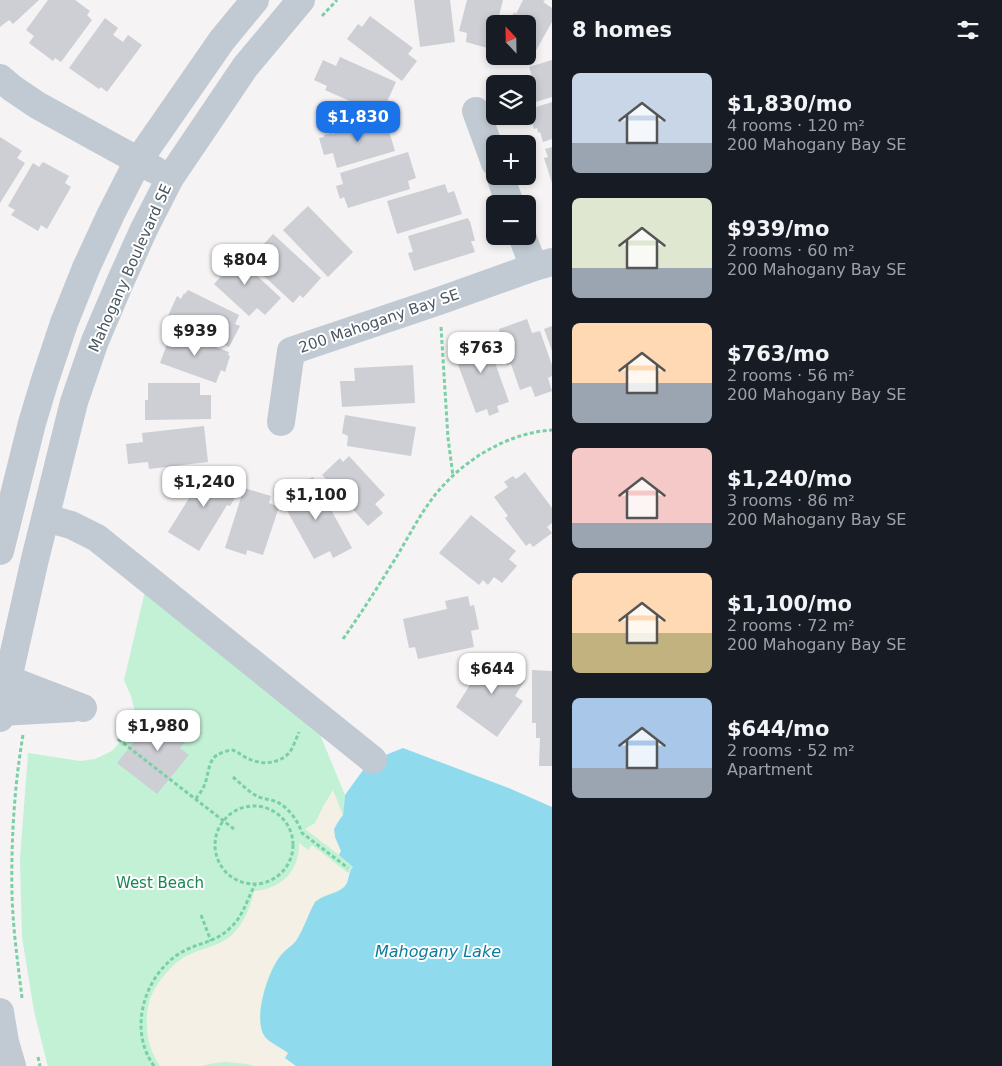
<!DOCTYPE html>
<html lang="en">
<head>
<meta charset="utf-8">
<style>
	:root { --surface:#171b24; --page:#20242c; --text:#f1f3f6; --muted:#9ea1a6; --accent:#1a73e8 }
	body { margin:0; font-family:"DejaVu Sans",sans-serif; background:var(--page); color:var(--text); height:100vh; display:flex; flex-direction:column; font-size:19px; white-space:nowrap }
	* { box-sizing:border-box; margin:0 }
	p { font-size:16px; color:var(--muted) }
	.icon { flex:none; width:28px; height:28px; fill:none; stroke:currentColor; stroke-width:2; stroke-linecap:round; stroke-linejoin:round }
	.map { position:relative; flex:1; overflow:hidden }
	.side { display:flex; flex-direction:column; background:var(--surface); width:450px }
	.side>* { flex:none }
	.needle { width:32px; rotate:338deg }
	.fabs { position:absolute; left:486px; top:15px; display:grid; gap:10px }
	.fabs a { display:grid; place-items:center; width:50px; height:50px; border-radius:8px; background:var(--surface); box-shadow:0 2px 8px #0003; font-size:25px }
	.price { position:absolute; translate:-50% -42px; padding:0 11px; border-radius:10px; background:#fff; color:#222; font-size:16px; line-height:32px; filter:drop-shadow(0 1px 2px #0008) }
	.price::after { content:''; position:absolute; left:50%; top:30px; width:15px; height:11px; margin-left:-8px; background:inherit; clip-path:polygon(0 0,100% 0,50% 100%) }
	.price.active { background:var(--accent); color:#fff }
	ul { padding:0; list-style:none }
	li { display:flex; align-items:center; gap:15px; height:125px; padding:0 20px }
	li span { display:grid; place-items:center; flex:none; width:140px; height:100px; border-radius:8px; color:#555 }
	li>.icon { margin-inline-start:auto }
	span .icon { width:60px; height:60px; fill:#fffc; stroke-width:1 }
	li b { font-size:21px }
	h2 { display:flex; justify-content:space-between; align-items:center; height:60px; padding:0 20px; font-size:21px }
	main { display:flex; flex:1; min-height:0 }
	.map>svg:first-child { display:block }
	.green { fill:#c3f1d5 }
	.sand { fill:#f5f0e5 }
	.water { fill:#90daee }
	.building { fill:#cdcfd5 }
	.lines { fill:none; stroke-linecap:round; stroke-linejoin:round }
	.path { stroke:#7ad0a6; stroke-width:3; stroke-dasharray:4 2.5; stroke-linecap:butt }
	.minor { stroke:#c1cad2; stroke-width:28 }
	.labels { text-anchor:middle; stroke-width:4; stroke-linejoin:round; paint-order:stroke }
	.street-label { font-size:15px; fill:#4a5661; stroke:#fff }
	.park-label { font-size:15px; fill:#17864f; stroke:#fff }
	.water-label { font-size:16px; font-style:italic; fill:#0c7c9b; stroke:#fff }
</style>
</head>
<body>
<main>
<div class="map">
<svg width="552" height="1066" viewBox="0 0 552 1066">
	<rect width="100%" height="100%" fill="#f5f3f3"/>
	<!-- green -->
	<path class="green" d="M146,587L314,720L345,795L343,815L335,837L341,851L353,867L348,873L286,1058L296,1066H48L47,1063L34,1011L22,937L20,859L28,753L80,761L95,759L112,751L126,736L134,720V708L131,696L124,680Z"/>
	<!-- sand -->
	<g class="sand">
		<path d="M333,790L343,815C333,828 335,837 341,851L339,855L305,829L315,823L324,805Z"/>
		<path d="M299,843L308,850L312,845L348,873C349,892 334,891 320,898C312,912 305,929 295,942C291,947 286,950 281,955C268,970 255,1011 262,1031C266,1041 280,1047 289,1053L286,1058L296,1066H254L247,1064L226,1062L215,1063L201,1066H160C147,1048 144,1024 149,1003C152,988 170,966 183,958C199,948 217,948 232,935C245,922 250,908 254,891C275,890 294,877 298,855C299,851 299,847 299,843Z"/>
	</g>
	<!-- water -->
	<path class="water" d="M403,748L511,789L552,807V1066H296L285,1058L288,1053C282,1048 272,1044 266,1038C251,1021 269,968 282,954C286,949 292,946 296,941C304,929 308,914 315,902C325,894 338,894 345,886C350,880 347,874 353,867L339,855L341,851L335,837L334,829L338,822L343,815L345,795L366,766L373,760Z"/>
	<!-- building -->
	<g class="building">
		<path d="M0,0H39L13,24L9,20L0,27Z"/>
		<path d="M48,0H75L90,11L87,15L92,20L61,62L55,58L53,61L29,43L34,36L26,30Z"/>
		<path d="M414,0H450L455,42L420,47Z"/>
		<path d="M467,0H503L497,24H495V31L491,49L466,42L467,33L459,31Z"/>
		<path d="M523,0H545L543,2L552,8V22L530,61L522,56H528V24H508L514,12L516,14Z"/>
		<path d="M370,16L413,48L408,54L417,61L402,81L347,39L358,24L362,27Z"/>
		<path d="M105,18L118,28L113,35L123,42L128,35L142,45L107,92L101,87L99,89L69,68Z"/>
		<path d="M503,56H522L518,64Z"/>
		<path d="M340,57L396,82L381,115L325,90L327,86L314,80L323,60L336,66Z"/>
		<path d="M552,60V97L529,104L528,99V84H523L521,79L532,76L529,67Z"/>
		<path d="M552,102V139L543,142L540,132L538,133L537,128L534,129L529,114L531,113L530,109Z"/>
		<path d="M383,119L386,129L388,128L395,151L337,168L333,153L324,155L319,138L324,137V135L332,133V134Z"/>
		<path d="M0,137L22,151L17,158L25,163L0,203Z"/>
		<path d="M552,147V183L544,158L548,157L545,149Z"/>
		<path d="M408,152L416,178L408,181L410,189L348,208L344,197L340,199L336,186L343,184L340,173Z"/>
		<path d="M43,162L69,176L65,183L71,187L47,229L41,225L38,231L11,215L15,210L8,206L33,163L39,167Z"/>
		<path d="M445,184L448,193L454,191L462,214L397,234L387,201Z"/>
		<path d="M308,206L353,252L328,277L283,230Z"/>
		<path d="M468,218L469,221H470L475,241H471L475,252L414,271L408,253L413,252L408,236Z"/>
		<path d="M273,234L321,278L303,298L300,295L293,303L250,263L264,248L262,246Z"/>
		<path d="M229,250L281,298L265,315L257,308L249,316L214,284L224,273L215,265Z"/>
		<path d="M188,290L239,315L235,324L240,326L229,347L168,316L177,296L181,299L184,293L185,294Z"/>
		<path d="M527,319L532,333L540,331L552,365V376L548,378L552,391L535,397L531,386L520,390L511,364L507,365L497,336L500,335L499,329Z"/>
		<path d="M552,326V351L544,329Z"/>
		<path d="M172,331L229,352L228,355L230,356L225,372L221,370L216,383L160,363Z"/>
		<path d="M482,334L483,338L489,335L498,359L494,360L509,402L497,406L499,412L489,416L487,409L476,413L453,351L462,348L460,342Z"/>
		<path d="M413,365L415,403L342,407L340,381H355L354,368Z"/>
		<path d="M148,383H200V395H211V419L145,420V400H148Z"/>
		<path d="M345,415L416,427L411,456L347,446L348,436L342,433Z"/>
		<path d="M204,426L208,462L149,469L148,462L128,464L126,444L143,442L142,433Z"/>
		<path d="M349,456L385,495L375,504L383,513L368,526L337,492L334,495L322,482L326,479L322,475L340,458L343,462Z"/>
		<path d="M209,466L239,484L235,491L238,493L230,506L227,505L199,551L168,532Z"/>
		<path d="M525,472L552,508V523L547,527L552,533L533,547L530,543L526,546L505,518L508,516L494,497L508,487L504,482L513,476L516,479Z"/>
		<path d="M313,477L352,548L333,558L330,551L314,559L285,507L294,501L288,490Z"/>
		<path d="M244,488L271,496L269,503L279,507L263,555L247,550L246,555L225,548Z"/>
		<path d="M471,515L516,551L509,559L517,566L502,583L494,577L488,585L483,580L479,585L439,553Z"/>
		<path d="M468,596L470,606L474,605L479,629L471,631L474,647L418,659L415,647L409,648L403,619L447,609L445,601Z"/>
		<path d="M484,654L491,659L493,656L525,680L515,696L523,701L497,737L456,707L471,683L465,679Z"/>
		<path d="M532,670L552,671V766H539L540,738H536V723H532Z"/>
		<path d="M172,710L196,729L180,748L189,755L157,794L117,763L148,724L156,730Z"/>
	</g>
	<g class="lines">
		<!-- path -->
		<g class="path">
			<path d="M322,16L337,0"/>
			<path d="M441,327L448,438L453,476"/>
			<path d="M343,639C362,612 379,585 397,556C409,536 420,514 435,495C463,460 507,433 552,430"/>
			<path d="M118,739L234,829"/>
			<path d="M233,777C240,783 247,790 255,795C261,799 270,799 277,802C289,808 298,821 302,833L348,868"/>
			<path d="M196,799C198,795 202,791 204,786C209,776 207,762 217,755C221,753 228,750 232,750C238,751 243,757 249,759C262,765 279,764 289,753C293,748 296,739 299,732"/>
			<circle cx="254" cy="845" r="39"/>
			<path d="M201,915L211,941"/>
			<path d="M22,998C18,964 13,930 12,895C11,842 14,788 23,735"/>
			<path d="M38,1057L40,1066"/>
			<path d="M154,1066C127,1029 145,973 182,952C199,942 215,943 230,928C243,917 247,899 255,885"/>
		</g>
		<!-- minor -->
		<g class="minor">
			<path d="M0,78L12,88L37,105L155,170"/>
			<path d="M476,111L495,163"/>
			<path d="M500,176L510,204"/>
			<path d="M522,236L534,267"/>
			<path d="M281,422L291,351L439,301L534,267L552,262"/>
			<path d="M46,518L71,525L97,538L373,760"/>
			<path d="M0,551L32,423L45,380L64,323L86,268L111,214L138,161L222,40L255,0"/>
			<path d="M0,676L83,708"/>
			<path d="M0,712L73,708"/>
			<path d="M0,718L8,679L35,559L74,402L95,341L121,280L144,229L170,178L245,67L301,0"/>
			<path d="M0,1012L5,1042L12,1066"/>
		</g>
	</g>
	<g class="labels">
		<!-- street labels -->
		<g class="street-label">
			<text transform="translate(130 268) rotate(-66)" y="5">Mahogany Boulevard SE</text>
			<text transform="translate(379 321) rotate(-19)" y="5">200 Mahogany Bay SE</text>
		</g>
		<!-- park labels -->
		<g class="park-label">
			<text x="160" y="888">West Beach</text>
		</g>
		<!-- water labels -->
		<g class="water-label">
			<text x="438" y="957">Mahogany Lake</text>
		</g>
	</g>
</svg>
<div class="fabs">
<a><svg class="needle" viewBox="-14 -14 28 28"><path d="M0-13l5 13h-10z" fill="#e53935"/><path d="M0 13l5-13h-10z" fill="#9ea1a6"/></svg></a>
<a><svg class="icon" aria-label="layers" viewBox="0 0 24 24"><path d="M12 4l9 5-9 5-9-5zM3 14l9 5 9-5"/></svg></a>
<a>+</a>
<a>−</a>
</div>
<b class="price active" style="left:358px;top:143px">$1,830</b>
<b class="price" style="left:245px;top:286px">$804</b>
<b class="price" style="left:195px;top:357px">$939</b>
<b class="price" style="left:481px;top:374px">$763</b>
<b class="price" style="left:204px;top:508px">$1,240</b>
<b class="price" style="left:316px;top:521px">$1,100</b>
<b class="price" style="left:492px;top:695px">$644</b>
<b class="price" style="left:158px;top:752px">$1,980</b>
</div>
<section class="side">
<h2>8 homes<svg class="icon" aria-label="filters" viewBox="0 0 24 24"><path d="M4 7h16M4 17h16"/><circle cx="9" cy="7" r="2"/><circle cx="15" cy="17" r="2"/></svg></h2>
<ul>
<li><span style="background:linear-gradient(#c9d6e8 70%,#9aa5b1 0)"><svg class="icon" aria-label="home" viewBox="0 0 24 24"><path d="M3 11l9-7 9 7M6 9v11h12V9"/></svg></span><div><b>$1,830/mo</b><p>4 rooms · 120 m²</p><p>200 Mahogany Bay SE</p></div></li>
<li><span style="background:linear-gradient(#dfe7d0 70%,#9aa5b1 0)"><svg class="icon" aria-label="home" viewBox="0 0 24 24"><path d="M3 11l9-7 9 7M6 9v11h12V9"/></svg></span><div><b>$939/mo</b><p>2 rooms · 60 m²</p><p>200 Mahogany Bay SE</p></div></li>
<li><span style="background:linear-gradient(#ffd9b3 60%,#9aa5b1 0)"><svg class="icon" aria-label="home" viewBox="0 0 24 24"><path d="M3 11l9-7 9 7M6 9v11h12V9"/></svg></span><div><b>$763/mo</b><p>2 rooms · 56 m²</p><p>200 Mahogany Bay SE</p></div></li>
<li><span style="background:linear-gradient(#f6c9c9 75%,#9aa5b1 0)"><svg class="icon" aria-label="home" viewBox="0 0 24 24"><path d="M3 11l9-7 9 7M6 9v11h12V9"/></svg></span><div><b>$1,240/mo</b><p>3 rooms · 86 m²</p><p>200 Mahogany Bay SE</p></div></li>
<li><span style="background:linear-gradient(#ffd9b3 60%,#c2b280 0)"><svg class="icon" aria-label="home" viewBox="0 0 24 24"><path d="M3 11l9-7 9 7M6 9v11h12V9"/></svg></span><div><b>$1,100/mo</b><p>2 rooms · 72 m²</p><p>200 Mahogany Bay SE</p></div></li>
<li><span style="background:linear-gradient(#a9c7e8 70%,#9aa5b1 0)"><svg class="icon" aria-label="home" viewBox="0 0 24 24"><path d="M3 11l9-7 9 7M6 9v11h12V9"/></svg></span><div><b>$644/mo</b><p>2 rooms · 52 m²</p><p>Apartment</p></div></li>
</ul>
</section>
</main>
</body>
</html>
